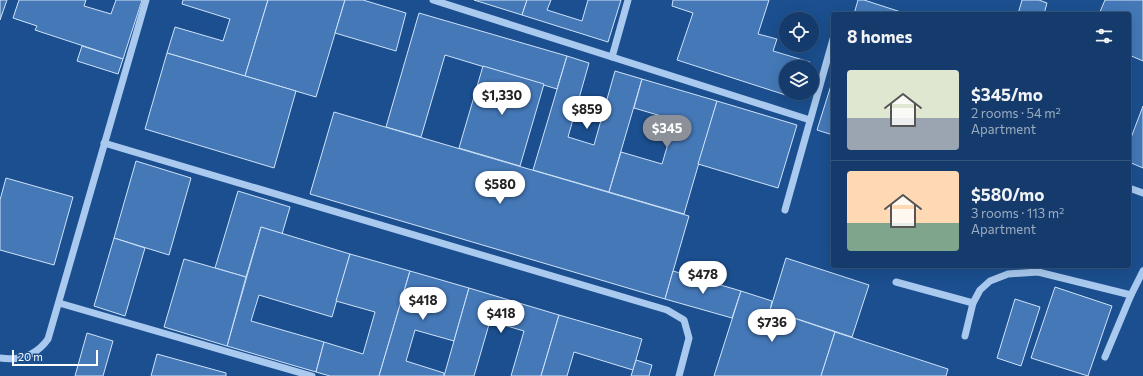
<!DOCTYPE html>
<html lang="en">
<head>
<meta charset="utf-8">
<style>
	:root { --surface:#143b6b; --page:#1d4271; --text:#f1f3f6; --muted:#9dadc1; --line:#33557e; --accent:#8c9099 }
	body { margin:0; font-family:Commissioner,sans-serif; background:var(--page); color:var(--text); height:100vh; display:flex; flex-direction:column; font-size:15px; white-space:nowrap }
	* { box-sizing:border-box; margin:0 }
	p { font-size:13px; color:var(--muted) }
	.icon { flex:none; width:22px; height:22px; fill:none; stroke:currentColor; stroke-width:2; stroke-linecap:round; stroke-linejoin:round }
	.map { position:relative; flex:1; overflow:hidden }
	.side { position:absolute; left:831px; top:12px; width:300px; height:256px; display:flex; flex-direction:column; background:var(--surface); border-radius:4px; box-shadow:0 4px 16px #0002,0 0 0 1px var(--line) }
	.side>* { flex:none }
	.controls { position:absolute; left:779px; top:12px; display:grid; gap:8px }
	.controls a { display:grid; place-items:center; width:40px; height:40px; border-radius:50%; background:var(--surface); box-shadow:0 4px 16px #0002,0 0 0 1px var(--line); font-size:20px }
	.scale { position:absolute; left:12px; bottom:10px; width:86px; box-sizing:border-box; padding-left:4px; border:2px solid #fff; border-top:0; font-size:11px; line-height:14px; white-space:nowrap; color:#fff; -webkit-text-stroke:3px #1b4f8f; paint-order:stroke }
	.price { position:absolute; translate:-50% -34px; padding:0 9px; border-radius:14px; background:#fff; color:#222; font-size:13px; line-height:26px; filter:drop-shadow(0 1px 2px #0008) }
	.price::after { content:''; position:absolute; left:50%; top:24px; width:12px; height:9px; margin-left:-6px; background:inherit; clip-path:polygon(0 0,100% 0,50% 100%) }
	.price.on { background:var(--accent); color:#fff }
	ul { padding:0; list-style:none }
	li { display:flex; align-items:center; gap:12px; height:100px; padding:0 16px }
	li+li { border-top:1px solid var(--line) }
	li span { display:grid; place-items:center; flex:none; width:112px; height:80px; border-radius:4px; color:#555 }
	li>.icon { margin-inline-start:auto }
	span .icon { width:48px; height:48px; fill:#fffc; stroke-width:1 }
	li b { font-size:17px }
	h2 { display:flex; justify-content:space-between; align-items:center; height:48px; padding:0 16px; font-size:17px }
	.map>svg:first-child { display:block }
	.building { fill:#4478b7; stroke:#cfe3fa }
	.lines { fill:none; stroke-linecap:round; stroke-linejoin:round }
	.minor { stroke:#a9c9ee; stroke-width:7 }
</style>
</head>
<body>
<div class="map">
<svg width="1143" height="376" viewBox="0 0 1143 376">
	<rect width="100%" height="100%" fill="#1b4f8f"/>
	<!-- building -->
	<g class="building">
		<path d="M0,0H7L0,20Z"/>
		<path d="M19,0H86L84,6L111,14L116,0H142L123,59L35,30L37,26L13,18Z"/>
		<path d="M183,0H268L245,76L167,53L175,27L223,41L230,19L182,4Z"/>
		<path d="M268,0H345L316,97L245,76Z"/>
		<path d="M345,0H363L406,13L396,51L335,33Z"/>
		<path d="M474,0H527L522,15Z"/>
		<path d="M527,0H551L547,10L582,21L588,0H621L608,42L522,15Z"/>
		<path d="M673,0H769L758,34L777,39L773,51L810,62L808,67H786V93H800L798,99L677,60L693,13L672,6Z"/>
		<path d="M858,0H864L907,14H854Z"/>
		<path d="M1022,0H1039L1047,3L1044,14H1018Z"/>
		<path d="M1105,0H1143V61L1129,55V14H1099Z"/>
		<path d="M419,13L567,56L557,89L445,55L421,137L386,127Z"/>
		<path d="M82,46L123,59L118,74L77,61Z"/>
		<path d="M167,53L296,91L274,168L145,129Z"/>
		<path d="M567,56L589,63L568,137L594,145L615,71L642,79L609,192L533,170Z"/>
		<path d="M483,66L544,84L520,166L459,148Z"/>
		<path d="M642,79L717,101L684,214L609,192L621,152L662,164L675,120L634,108Z"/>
		<path d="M833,79V135L817,130Z"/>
		<path d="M717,101L797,125L778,188L698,164Z"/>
		<path d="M1143,106V168L1129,162V143Z"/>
		<path d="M334,112L689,216L665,299L310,194Z"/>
		<path d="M136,161L191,178L169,255L114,238Z"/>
		<path d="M6,178L73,197L54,265L0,250V200Z"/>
		<path d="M238,191L290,207L282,234L261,227L246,277L215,268Z"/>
		<path d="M261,227L350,254L332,317L259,295L251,321L324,342L316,372L227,346Z"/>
		<path d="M114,238L145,248L125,316L94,306Z"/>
		<path d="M350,254L410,271L379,376H330L316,372L324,342L363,354L375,312L336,301Z"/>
		<path d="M786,258L869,285L852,337L770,310Z"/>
		<path d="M184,259L246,277L227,346L164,327Z"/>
		<path d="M410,271L469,288L454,341L415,330L406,361L444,373V376H379Z"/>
		<path d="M673,271L741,291L732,318L665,299Z"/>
		<path d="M1055,287L1112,306L1088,376L1031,358Z"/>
		<path d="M469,288L559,315L541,376H511L524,331L490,321L474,376H444Z"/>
		<path d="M741,291L772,301L770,310L835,332L821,376H714Z"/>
		<path d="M1015,299L1040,307L1021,366L997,358Z"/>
		<path d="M559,315L642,339L633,370L574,352L567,376H541Z"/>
		<path d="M835,332L948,369L946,376H821Z"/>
		<path d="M87,333L113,341L103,376H75Z"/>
		<path d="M157,354L226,373V376H151Z"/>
		<path d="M636,360L652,365L649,376H631Z"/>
	</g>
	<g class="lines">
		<!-- minor -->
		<g class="minor">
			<path d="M433,0L810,120"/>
			<path d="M612,57L628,0"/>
			<path d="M104,143L667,310L684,320L689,338L679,376"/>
			<path d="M1129,188L1143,193"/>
			<path d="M785,210L833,39"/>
			<path d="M896,282L973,303"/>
			<path d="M59,303L312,376"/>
			<path d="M965,336L973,303L980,290L990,281L1008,274L1038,272L1131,295"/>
			<path d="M1105,357L1131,295L1143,271"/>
			<path d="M0,358C20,361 36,356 48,339L146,0"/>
		</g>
	</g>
</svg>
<div class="controls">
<a><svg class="icon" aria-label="locate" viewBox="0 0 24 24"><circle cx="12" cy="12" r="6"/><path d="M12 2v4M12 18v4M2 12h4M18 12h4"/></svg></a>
<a><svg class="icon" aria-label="layers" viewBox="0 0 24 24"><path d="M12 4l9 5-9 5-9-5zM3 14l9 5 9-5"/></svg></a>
</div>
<div class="scale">20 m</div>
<b class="price" style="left:502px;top:116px">$1,330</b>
<b class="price" style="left:587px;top:130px">$859</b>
<b class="price on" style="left:667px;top:149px">$345</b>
<b class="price" style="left:500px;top:205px">$580</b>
<b class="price" style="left:703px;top:295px">$478</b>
<b class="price" style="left:423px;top:321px">$418</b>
<b class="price" style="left:501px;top:334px">$418</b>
<b class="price" style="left:772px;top:343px">$736</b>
<section class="side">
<h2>8 homes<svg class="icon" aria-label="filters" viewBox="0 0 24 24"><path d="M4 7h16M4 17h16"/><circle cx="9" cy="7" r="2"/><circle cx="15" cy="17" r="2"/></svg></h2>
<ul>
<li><span style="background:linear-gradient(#dfe7d0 60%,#9aa5b1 0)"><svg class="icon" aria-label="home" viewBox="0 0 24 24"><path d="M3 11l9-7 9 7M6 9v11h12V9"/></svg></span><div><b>$345/mo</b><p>2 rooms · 54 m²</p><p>Apartment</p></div></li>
<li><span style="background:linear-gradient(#ffd9b3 65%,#7fa58c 0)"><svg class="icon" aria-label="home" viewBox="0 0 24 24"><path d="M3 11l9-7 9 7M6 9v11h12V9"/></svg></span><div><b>$580/mo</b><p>3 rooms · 113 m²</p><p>Apartment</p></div></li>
</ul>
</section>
</div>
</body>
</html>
